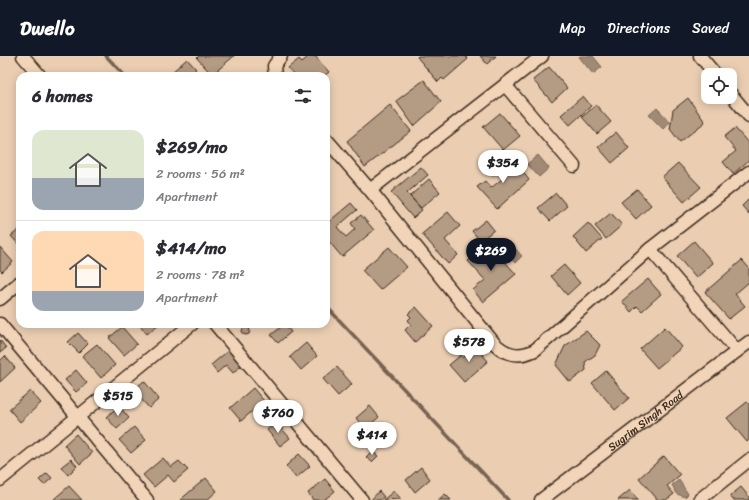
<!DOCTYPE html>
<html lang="en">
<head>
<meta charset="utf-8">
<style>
	:root { --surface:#fff; --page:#f7f7f7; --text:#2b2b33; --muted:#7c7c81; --line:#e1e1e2; --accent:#111827 }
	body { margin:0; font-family:Sriracha,sans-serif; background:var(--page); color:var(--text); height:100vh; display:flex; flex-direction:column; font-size:15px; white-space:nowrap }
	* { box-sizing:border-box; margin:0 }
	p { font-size:13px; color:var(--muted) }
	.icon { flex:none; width:22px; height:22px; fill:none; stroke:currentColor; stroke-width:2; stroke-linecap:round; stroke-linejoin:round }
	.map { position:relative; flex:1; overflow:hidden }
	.drawer { position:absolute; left:16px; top:16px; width:314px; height:256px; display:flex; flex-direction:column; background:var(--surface); border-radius:12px; box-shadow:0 2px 10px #0003 }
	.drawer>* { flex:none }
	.fabs { position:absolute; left:701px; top:12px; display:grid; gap:8px }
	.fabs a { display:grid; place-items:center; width:36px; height:36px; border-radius:8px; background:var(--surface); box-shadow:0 2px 10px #0003; font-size:20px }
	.price { position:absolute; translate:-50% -34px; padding:0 9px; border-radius:14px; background:#fff; color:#222; font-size:13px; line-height:26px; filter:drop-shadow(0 1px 2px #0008) }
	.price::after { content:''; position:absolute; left:50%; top:24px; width:12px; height:9px; margin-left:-6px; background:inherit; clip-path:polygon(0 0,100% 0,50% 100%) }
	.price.active { background:var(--accent); color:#fff }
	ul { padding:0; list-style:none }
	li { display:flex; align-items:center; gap:12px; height:100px; padding:0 16px }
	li+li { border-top:1px solid var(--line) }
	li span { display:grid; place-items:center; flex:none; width:112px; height:80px; border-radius:12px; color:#555 }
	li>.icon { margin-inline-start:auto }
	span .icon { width:48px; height:48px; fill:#fffc; stroke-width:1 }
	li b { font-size:17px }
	h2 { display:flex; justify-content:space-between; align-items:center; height:48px; padding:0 16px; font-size:17px }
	header { display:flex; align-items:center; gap:24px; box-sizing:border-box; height:56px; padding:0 20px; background:var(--accent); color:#fff }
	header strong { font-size:19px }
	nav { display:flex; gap:22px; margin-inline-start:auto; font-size:14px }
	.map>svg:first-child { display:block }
	.water { fill:#a08974; stroke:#786352 }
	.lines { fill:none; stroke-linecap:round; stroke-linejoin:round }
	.stream { stroke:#786352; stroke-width:3.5 }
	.building { fill:#b49b84; stroke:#3b2a1e }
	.street-casing { stroke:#3b2a1e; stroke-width:15 }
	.street { stroke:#f2d5b8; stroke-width:12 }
	.labels { text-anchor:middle; stroke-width:3; stroke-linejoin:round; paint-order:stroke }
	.street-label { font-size:11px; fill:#3b2a1e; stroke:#f2d5b8 }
</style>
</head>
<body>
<header>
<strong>Dwello</strong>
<nav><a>Map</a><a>Directions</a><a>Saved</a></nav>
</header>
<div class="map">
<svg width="749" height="444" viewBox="0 0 749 444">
	<rect width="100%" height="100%" fill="#ebceb2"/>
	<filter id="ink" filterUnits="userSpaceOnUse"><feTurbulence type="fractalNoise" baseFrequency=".025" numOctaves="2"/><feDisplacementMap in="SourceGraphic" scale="8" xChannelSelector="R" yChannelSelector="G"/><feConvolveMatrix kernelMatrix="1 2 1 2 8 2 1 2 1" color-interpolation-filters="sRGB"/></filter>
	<g filter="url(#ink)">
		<!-- water -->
		<g class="water">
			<path d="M580,0H593L602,11L593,18L579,1Z"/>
			<path d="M657,52L670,66L663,73L649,59Z"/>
			<path d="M538,99L549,112L539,121L527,108Z"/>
			<path d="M512,189L522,200L515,207L505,195Z"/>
			<path d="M679,424L688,438L685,441L677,438L672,429Z"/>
		</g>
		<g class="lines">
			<!-- stream -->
			<g class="stream">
				<path d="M106,0L125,20"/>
				<path d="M326,250L508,444"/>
			</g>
		</g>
		<!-- building -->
		<g class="building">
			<path d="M199,0H234L212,19L197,2Z"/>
			<path d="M309,0H315L329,16L324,20H295L288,12L299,3L302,6Z"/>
			<path d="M418,0H465L468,3L444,24L442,22L438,26L417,1Z"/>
			<path d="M480,0H496L487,8Z"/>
			<path d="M187,3L196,13L188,20H175L172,16Z"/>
			<path d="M549,11L567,32L552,46L533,24Z"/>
			<path d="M424,24L441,46L414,70L396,45Z"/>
			<path d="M583,40L591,50L570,69L561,59Z"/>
			<path d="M688,42L705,66L680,86L670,73L673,54Z"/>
			<path d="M390,49L411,75L365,111L347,85Z"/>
			<path d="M596,49L611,66L597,78L582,61Z"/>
			<path d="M500,57L520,80L503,94L483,71Z"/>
			<path d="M735,72L749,88V104L733,118L723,106L736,95L724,81Z"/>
			<path d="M616,76L629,92L612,107L598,91Z"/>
			<path d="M498,104L504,111L509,107L519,119L523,116L529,124L497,153L477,131L485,125L491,132L502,123L497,117L493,120L488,113Z"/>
			<path d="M678,107L701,131L684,146L662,121Z"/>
			<path d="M421,111L428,119L407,137L422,154L413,162L391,136Z"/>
			<path d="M429,123L440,136L421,152L410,140Z"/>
			<path d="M637,133L651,149L636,163L621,146Z"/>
			<path d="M556,137L567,150L550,165L538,152Z"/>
			<path d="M749,143V158L742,150Z"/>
			<path d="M351,147L357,154L337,171L346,181L355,173L351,167L361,159L374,174L342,201L326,182V168Z"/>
			<path d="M448,156L460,170L445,184L458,199L448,208L422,178Z"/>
			<path d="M611,157L622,169L606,183L595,170Z"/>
			<path d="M486,164L494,174L480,185L472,175Z"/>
			<path d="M588,167L602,183L586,197L573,181Z"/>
			<path d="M20,173V190L11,180Z"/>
			<path d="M694,185L713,207L696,222L677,200Z"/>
			<path d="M489,188L516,218L483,246L473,234L485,224L468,205Z"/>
			<path d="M0,191L13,206L2,216L0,214Z"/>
			<path d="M389,191L407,211L380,234L362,214Z"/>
			<path d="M742,204L749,212V226L735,238L745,250L729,263L705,236Z"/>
			<path d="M564,209L580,227L567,239L551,220Z"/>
			<path d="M648,223L661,238L642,255L637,250L631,256L622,245Z"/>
			<path d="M416,251L433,270L415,286L405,274L411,268L408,264L411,261L408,258Z"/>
			<path d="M139,268H159L147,278Z"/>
			<path d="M285,268L291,276L278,287L271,279Z"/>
			<circle cx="246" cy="275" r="4"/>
			<path d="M122,271L137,288L124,299L109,282Z"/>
			<path d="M665,271L682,291L657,312L640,293Z"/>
			<path d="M586,275L600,289L595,299L585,306L586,314L570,326L556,309L565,290Z"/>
			<path d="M78,277L88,288L79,297L68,286Z"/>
			<path d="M0,284L6,292L0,297Z"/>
			<path d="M306,287L317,300L301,314L290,301Z"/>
			<path d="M97,288L115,309L101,322L82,300Z"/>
			<path d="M473,288L488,305L464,326L449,309L461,299L463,302L466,299L464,296Z"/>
			<path d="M229,294L242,309L233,317L226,309L217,317L211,309Z"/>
			<path d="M5,300L15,312L0,326V305Z"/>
			<path d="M337,311L352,328L338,340L323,323Z"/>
			<path d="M76,314L87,327L76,336L65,324Z"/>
			<path d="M606,315L629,342L615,354L592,327Z"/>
			<path d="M144,325L159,343L149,352L133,334Z"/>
			<path d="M253,332L264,345L241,365L230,352Z"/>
			<path d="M30,335L41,347L20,366L9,353Z"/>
			<path d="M747,346L749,348V384L747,386L727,362Z"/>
			<path d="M119,350L129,362L117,373L106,361Z"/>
			<path d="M370,350L379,361L365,373L356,362Z"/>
			<path d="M276,366L290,382L280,390L267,374Z"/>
			<path d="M134,371L146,384L131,397L119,384Z"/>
			<path d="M76,378L92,397L80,408L64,389Z"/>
			<path d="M372,395L378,400L372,406L366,401Z"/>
			<path d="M299,398L310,410L296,422L286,410Z"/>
			<path d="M664,400L680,419L667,430L674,438L666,444H658L639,422Z"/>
			<path d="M163,402L171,411L179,405L188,414L174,426L168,419L154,431L143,419Z"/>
			<path d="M71,403L77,410L68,419L61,411Z"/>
			<path d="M421,411L430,423L415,436L406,424Z"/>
			<path d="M47,417L52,422L44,429L39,424Z"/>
			<path d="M206,422L217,435L207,444H180Z"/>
			<path d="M325,423L335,435L324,444H313L308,437Z"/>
			<path d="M69,430L82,444H54V443Z"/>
			<path d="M741,431L749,441V444H733L730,440Z"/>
			<path d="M630,434L638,444H618Z"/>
			<path d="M379,435L384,441L380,444H371Z"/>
			<path d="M394,435L401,443L383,444Z"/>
			<path d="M445,438L451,444H438Z"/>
		</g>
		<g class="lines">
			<!-- street casing -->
			<g class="street-casing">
				<g id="street">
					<path d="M23,0L40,20"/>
					<path d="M700,0L716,19"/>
					<path d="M275,20L274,10L281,0"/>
					<path d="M505,29L574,110"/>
					<path d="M730,37L749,60"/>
					<path d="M326,83L370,134L494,287C506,299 519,302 535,294L650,193L749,116"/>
					<path d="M370,134L542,0"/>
					<path d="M650,193L737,295"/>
					<path d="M0,243L20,226"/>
					<path d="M0,268L147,444"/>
					<path d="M215,268L362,444"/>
					<path d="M0,424L192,268"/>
					<path id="s1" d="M541,444L749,286"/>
					<path d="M699,444L749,404"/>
				</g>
			</g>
			<!-- street -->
			<use href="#street" class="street"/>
		</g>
	</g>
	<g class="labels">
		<!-- street labels -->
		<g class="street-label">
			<text dy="4" stroke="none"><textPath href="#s1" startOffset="131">Sugrim Singh Road</textPath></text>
		</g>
	</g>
</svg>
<div class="fabs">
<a><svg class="icon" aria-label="locate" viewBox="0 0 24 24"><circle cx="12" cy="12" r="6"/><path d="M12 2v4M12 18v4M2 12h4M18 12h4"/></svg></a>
</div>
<b class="price" style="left:503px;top:128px">$354</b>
<b class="price active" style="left:491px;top:216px">$269</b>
<b class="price" style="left:469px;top:307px">$578</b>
<b class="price" style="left:118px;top:361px">$515</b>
<b class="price" style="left:278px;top:378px">$760</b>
<b class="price" style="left:372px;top:400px">$414</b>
<section class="drawer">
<h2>6 homes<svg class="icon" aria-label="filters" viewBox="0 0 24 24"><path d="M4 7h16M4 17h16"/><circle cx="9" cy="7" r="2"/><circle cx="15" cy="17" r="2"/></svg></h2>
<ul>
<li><span style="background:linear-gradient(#dfe7d0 60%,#9aa5b1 0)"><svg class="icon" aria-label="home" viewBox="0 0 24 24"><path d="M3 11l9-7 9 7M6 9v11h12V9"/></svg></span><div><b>$269/mo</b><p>2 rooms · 56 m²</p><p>Apartment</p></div></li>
<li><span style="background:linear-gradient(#ffd9b3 75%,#9aa5b1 0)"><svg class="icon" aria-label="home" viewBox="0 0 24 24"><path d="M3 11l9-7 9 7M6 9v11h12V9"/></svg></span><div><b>$414/mo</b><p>2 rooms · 78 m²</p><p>Apartment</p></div></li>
</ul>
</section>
</div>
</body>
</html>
